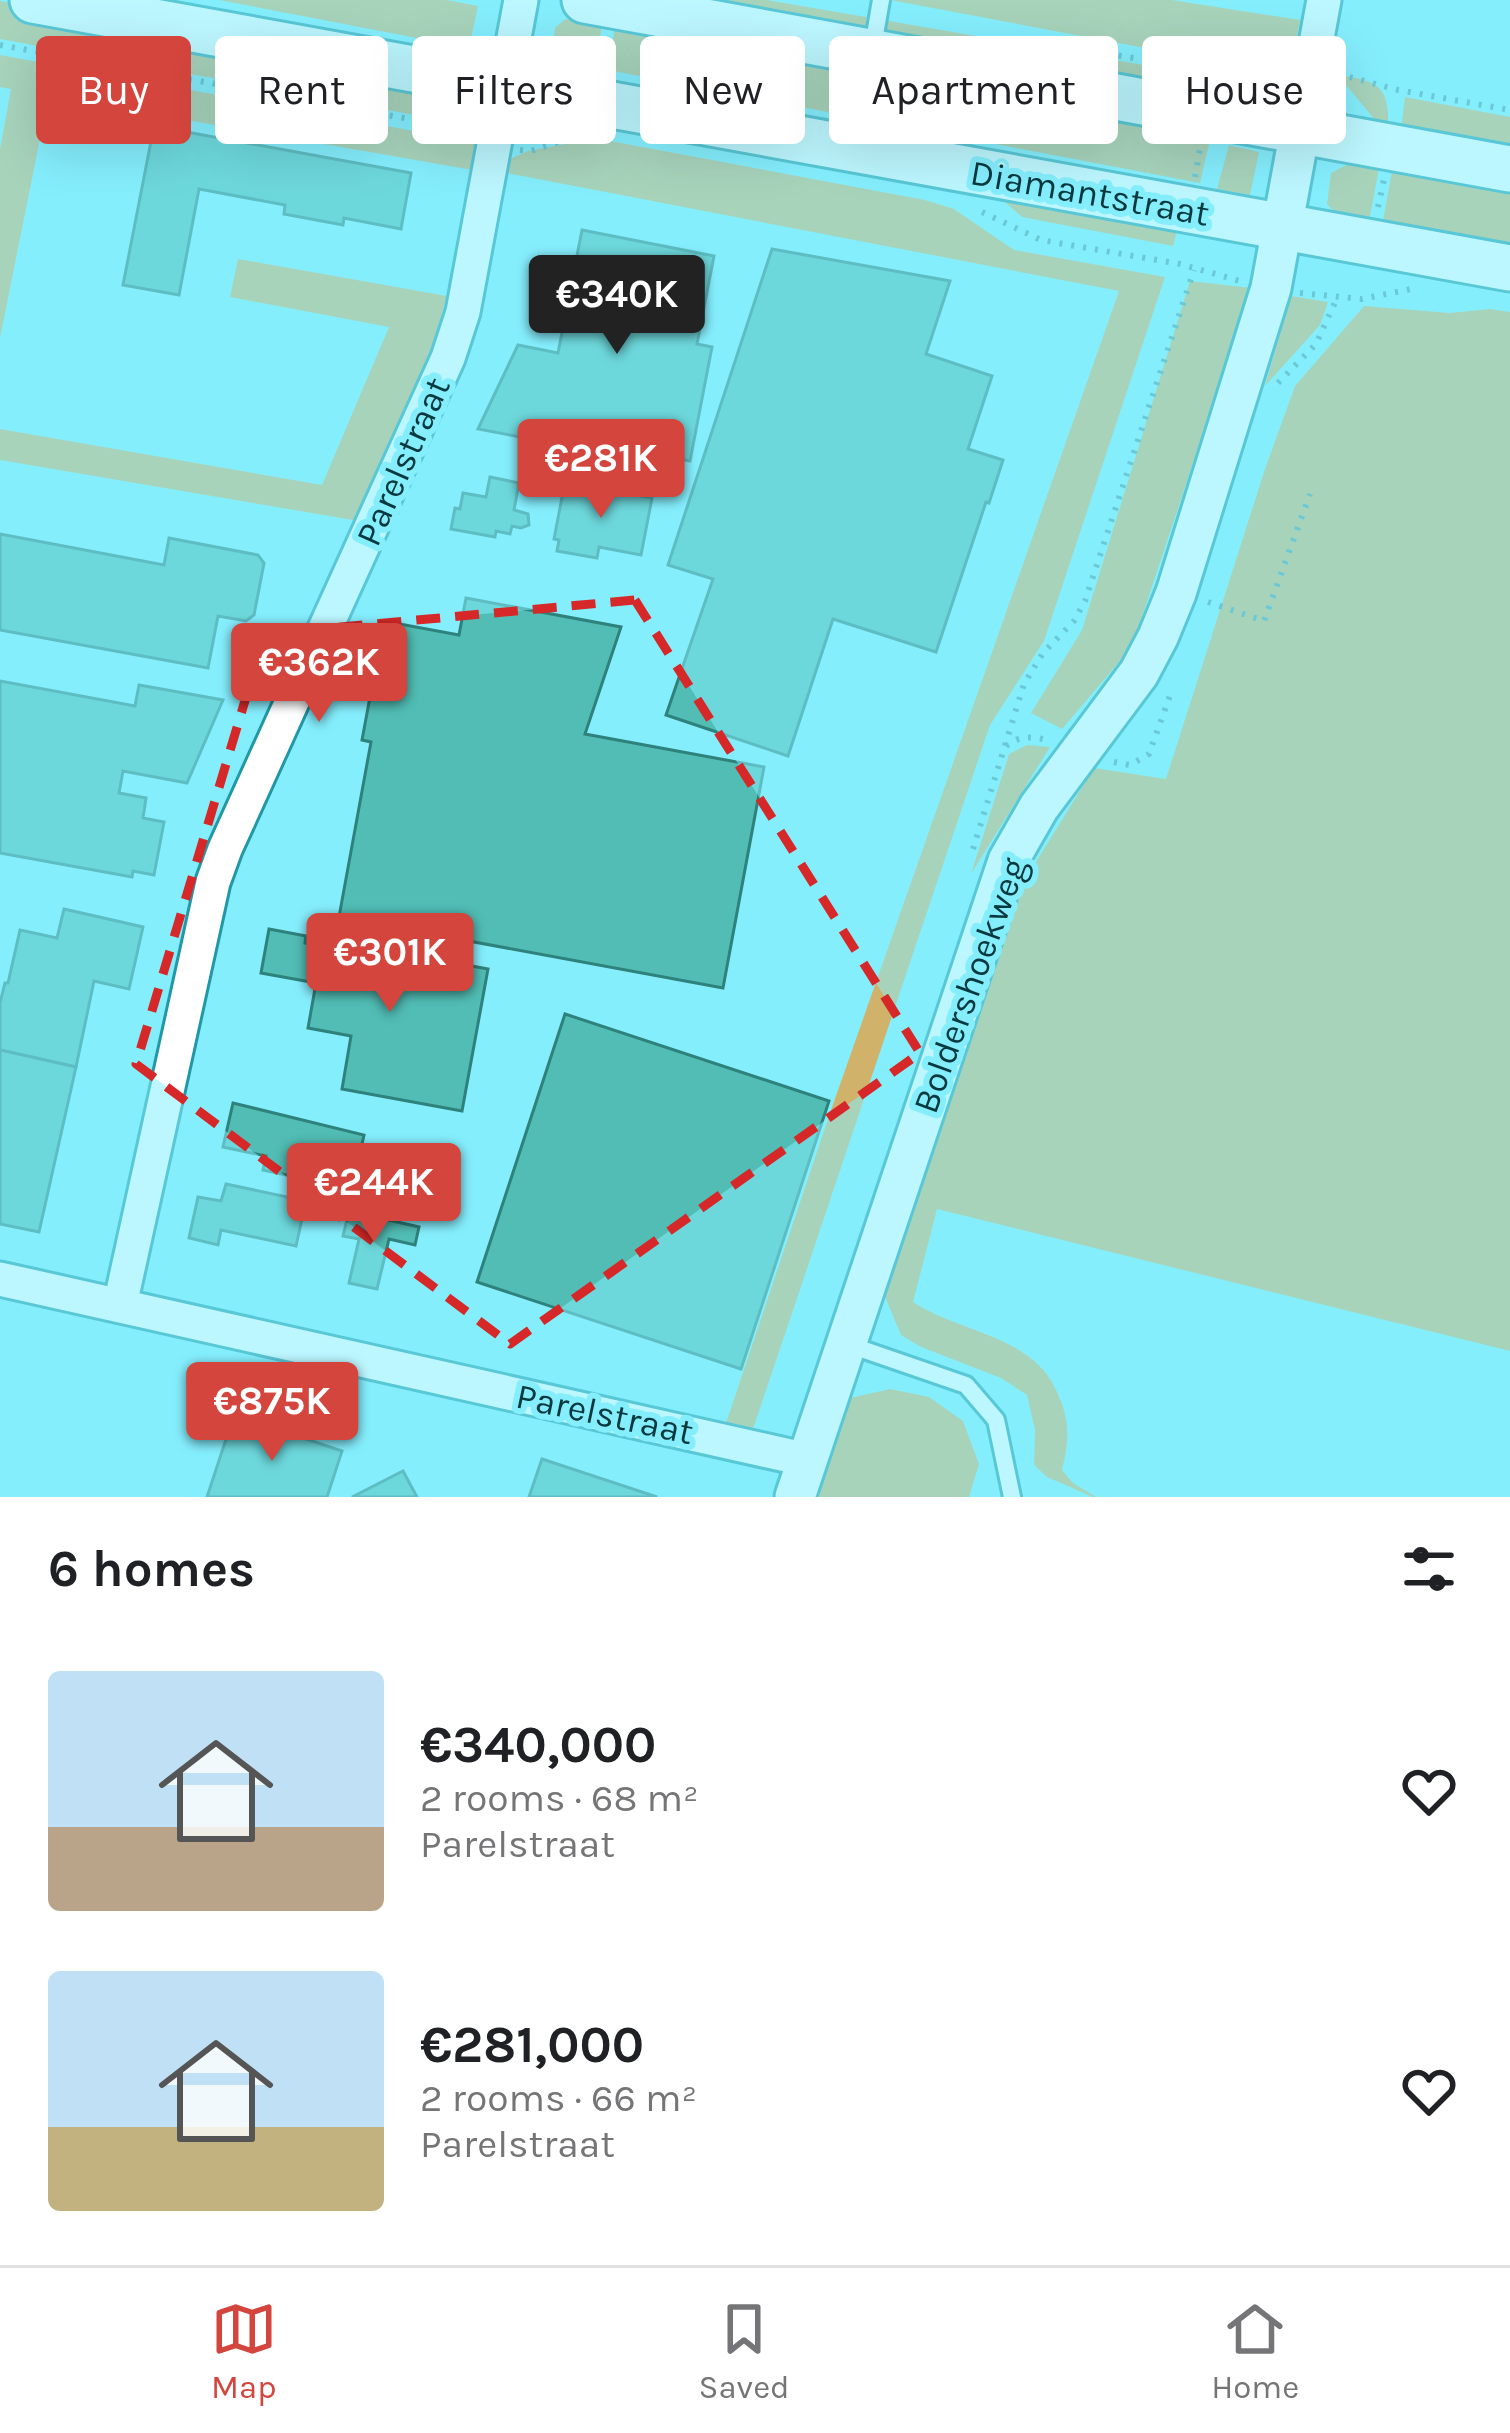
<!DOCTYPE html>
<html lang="en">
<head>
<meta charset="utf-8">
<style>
	:root { --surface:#fff; --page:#f2f2f2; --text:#202124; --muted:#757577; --line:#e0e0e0; --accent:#d3453d }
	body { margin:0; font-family:Karla,sans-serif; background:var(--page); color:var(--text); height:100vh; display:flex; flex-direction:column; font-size:45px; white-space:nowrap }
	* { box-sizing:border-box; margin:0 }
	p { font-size:39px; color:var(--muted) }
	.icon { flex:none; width:66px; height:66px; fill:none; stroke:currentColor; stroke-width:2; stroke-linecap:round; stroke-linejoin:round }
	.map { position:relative; height:1497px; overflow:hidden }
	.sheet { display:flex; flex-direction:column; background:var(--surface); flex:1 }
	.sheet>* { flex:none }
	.hud { position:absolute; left:36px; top:36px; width:1440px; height:108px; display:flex; gap:24px }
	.price { position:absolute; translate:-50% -102px; padding:0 27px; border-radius:12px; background:var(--accent); color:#fff; font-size:39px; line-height:78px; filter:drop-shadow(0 3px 6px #0008) }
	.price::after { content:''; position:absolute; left:50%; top:72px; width:36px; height:27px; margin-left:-18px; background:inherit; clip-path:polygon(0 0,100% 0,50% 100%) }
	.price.on { background:#222; color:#fff }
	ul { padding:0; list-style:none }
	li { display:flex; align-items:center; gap:36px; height:300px; padding:0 48px }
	li span { display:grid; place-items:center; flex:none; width:336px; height:240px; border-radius:12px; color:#555 }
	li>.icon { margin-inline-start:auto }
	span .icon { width:144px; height:144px; fill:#fffc; stroke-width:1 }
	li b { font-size:51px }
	h2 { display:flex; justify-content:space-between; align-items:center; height:144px; padding:0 48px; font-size:51px }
	.chip { padding:0 42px; border-radius:12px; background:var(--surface); box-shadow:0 12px 48px #0002; font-size:42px; line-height:108px }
	.chip.on { background:var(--accent); color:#fff }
	.tab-bar { display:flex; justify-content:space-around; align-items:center; height:168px; border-top:3px solid var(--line); background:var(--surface); font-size:33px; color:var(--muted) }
	.tab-bar a { display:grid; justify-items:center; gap:6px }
	.tab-bar .on { color:var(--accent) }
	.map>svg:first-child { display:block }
	.green { fill:#d1b26b }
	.building { fill:#51bdb4; stroke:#2f827b; stroke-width:3 }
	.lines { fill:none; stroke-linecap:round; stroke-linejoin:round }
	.service-casing { stroke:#2298a6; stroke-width:22 }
	.minor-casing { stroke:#2298a6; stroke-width:39 }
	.tertiary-casing { stroke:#2298a6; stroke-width:45 }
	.secondary-casing { stroke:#2298a6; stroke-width:51 }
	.path { stroke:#4c9ba6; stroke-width:6; stroke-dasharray:3 9; stroke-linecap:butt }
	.service { stroke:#fff; stroke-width:16 }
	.minor { stroke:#fff; stroke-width:33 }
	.tertiary { stroke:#fff; stroke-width:39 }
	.secondary { stroke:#fff; stroke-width:45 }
	.marked { fill:none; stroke:#d62828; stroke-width:9; stroke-dasharray:24 15; stroke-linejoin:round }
	.labels { text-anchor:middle; stroke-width:12; stroke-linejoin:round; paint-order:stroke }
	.street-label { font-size:36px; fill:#08393f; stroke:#85eefd }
</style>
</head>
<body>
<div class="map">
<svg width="1510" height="1497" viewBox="0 0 1510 1497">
	<rect width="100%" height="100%" fill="#85eefd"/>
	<!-- green -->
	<g class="green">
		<path d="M219,0H447L478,6L469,48Z"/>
		<path d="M664,0H767L1173,70L1229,73L1223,99L1090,80L1092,66L976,46L973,60Z"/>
		<path d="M890,0H1172L1300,20L1293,56L1182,55Z"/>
		<path d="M0,1L206,37L422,80L468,134L420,116L0,39Z"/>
		<path d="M572,18L602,23L596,68L571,63L553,46L555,28L564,20Z"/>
		<path d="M615,26L1211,135L1200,183L608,70Z"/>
		<path d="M0,55L479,143L478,171L141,112L136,135L43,124L0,338V149L11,89L0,87Z"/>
		<path d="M1338,75C1376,81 1389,84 1388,125L1383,130Z"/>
		<path d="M1405,97L1510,117V150L1401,128Z"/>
		<path d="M581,141H610L925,200L954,209L1014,250L1165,277L1044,641L990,725L752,1432L725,1426L830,1113L1119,291L507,173L510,159L528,151Z"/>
		<path d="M1229,145L1259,152L1250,195L1217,189Z"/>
		<path d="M1352,162L1379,169L1368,226L1342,220L1327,204L1331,173Z"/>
		<path d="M1392,171L1510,194V244L1383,221Z"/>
		<path d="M978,178L1181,215L1173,246L1022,217Z"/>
		<path d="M238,259L447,296L432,347L359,521L0,460V429L322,485L389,327L230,297Z"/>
		<path d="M1190,281L1251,288L1132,647L1062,729L1031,713L1082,630Z"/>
		<path d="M1291,296L1328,302L1320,325L1265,386Z"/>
		<path d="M1364,306L1450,313L1490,309L1510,312V1351L937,1209L913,1302C958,1332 1030,1335 1055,1388C1070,1418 1070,1438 1062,1470L1073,1483L1096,1497H1093L1047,1477L1034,1465L1035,1430L1027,1395L1001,1378L921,1347L901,1335L881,1287L993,931L1094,768L1166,779L1265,469L1295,386Z"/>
		<path d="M1027,745L1050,747L971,874L1009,754Z"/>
		<path d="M890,1389L929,1397L963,1421L979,1464L969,1497H815L846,1399Z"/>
	</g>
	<!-- building -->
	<g class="building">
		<path d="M154,126L411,173L401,229L344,218L343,225L284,214L285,205L199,189L179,295L123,285Z"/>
		<path d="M582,230L714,256L697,344L712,347L690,461L675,458L673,466L478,429L518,345L558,353Z"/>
		<path d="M772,249L950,281L926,354L992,376L968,449L1003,460L989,503L986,502L936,652L833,619L788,756L666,715L713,579L668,565Z"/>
		<path d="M490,477L519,483L514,510L528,514L529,525L521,528L512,526L510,534L496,531L495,537L451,529L455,508L460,509L463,493L486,497Z"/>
		<path d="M565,482L652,498L641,555L599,547L597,558L557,551L559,540L554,539Z"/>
		<path d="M0,534L164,565L169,538L258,555L264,563L254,615L246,621L218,616L208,668L0,630Z"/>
		<path d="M466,598L621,627L585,734L764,767L723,988L339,917L371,742L362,740L370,697L375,698L389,622L459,635Z"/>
		<path d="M0,681L135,706L139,685L223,700L187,783L123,771L119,793L146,798L143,818L164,822L154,875L133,871L132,877L0,853Z"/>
		<path d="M64,909L143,927L129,989L94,981L76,1067L0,1050V1003L5,983H8L20,930L57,938Z"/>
		<path d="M269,929L306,936L305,943L323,946L324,939L488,969L462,1111L342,1089L351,1036L308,1028L316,983L261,973Z"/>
		<path d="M565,1014L829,1101L741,1369L477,1282Z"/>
		<path d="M0,1050L76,1067L39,1232L0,1224Z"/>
		<path d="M233,1103L364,1135L352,1189L263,1170L266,1156L223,1147Z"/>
		<path d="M226,1184L306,1201L296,1246L221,1230L218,1245L189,1238L198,1197L221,1201Z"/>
		<path d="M349,1211L419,1227L415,1245L389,1239L377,1289L349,1283L359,1239L343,1236Z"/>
		<path d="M234,1415L342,1451L327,1497H207Z"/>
		<path d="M542,1459L657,1497H529Z"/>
		<path d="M403,1471L417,1497H352Z"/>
	</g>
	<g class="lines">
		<!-- service casing -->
		<g class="service-casing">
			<g id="service">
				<path d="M872,52L881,0"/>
				<path d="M847,1344L966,1385L996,1420L1012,1497"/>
			</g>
		</g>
		<!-- minor casing -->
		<g class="minor-casing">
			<g id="minor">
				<path d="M1300,130L1324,0"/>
				<path d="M0,1279L808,1460"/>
				<path d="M120,1305L213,882L225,849L448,358L463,312L521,0"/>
			</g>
		</g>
		<!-- tertiary casing -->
		<g class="tertiary-casing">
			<path id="tertiary" d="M795,1497L1008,861L1039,807L1139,673L1158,637L1176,593L1271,288L1300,130"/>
		</g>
		<!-- secondary casing -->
		<g class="secondary-casing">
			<g id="secondary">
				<path d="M33,0L1510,268"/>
				<path d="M585,0L1510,169"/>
			</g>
		</g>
		<!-- path -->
		<g class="path">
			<path d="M0,45L415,120L466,140"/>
			<path d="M1083,50L1197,68C1227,69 1255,59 1284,65"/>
			<path d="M602,65L607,37"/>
			<path d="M1338,74L1398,90L1510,110"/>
			<path d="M520,150L531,151L576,136"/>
			<path d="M1195,177L1200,149"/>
			<path d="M1378,207L1384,179"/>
			<path d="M982,212L1041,240L1180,264L1240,281"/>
			<path d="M1300,293L1362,299L1411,289"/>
			<path d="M1278,383L1316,344L1337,298"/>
			<path d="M1208,602L1264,621L1310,494"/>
			<path d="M1006,746C1020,735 1033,736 1050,741"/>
			<path d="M1114,762L1130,765L1149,754L1172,690"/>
			<path d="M973,849L1024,684L1043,653L1074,621L1085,601L1194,270"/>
		</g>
		<!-- service -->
		<use href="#service" class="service"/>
		<!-- minor -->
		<use href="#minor" class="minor"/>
		<!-- tertiary -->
		<use href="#tertiary" class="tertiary"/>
		<!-- secondary -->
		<use href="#secondary" class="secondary"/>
	</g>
	<!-- marked area -->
	<path d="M0 0H1510V1497H0ZM635,600L920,1053L510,1344L136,1064L265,634Z" fill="#85eefd" fill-opacity=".55" fill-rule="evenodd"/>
	<path class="marked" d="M635,600L920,1053L510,1344L136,1064L265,634Z"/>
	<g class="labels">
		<!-- street labels -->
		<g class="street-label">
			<text transform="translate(1090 192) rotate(10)" y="13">Diamantstraat</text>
			<text transform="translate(402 461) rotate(-66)" y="13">Parelstraat</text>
			<text transform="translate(969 985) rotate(-70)" y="13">Boldershoekweg</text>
			<text transform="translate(605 1413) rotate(12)" y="13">Parelstraat</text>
		</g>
	</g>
</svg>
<b class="price on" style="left:617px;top:357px">€340K</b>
<b class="price" style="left:601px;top:521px">€281K</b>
<b class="price" style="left:319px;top:725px">€362K</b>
<b class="price" style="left:390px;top:1015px">€301K</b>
<b class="price" style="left:374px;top:1245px">€244K</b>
<b class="price" style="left:272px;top:1464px">€875K</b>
<div class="hud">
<a class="chip on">Buy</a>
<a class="chip">Rent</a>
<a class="chip">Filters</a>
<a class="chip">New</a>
<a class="chip">Apartment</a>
<a class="chip">House</a>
</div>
</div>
<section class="sheet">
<h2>6 homes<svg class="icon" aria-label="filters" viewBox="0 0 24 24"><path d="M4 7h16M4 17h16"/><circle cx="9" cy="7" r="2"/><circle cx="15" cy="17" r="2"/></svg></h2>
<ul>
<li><span style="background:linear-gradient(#bfe0f5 65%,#b9a48a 0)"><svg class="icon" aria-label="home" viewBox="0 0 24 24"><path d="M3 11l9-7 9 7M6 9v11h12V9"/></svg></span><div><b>€340,000</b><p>2 rooms · 68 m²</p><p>Parelstraat</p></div><svg class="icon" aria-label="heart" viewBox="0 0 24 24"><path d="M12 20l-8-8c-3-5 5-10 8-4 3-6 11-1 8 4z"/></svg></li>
<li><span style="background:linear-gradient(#bfe0f5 65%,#c2b280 0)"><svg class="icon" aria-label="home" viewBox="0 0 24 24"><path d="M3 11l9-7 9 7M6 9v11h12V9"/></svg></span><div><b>€281,000</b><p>2 rooms · 66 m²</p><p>Parelstraat</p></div><svg class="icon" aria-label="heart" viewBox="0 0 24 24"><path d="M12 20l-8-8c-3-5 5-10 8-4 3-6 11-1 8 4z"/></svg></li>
</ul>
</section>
<nav class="tab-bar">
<a class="on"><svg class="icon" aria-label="map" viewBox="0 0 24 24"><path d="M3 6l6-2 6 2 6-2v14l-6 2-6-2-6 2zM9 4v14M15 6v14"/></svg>Map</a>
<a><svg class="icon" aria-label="saved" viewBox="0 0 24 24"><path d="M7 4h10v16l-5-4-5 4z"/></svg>Saved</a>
<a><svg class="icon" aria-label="home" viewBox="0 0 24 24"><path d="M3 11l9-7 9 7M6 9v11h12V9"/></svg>Home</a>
</nav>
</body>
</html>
